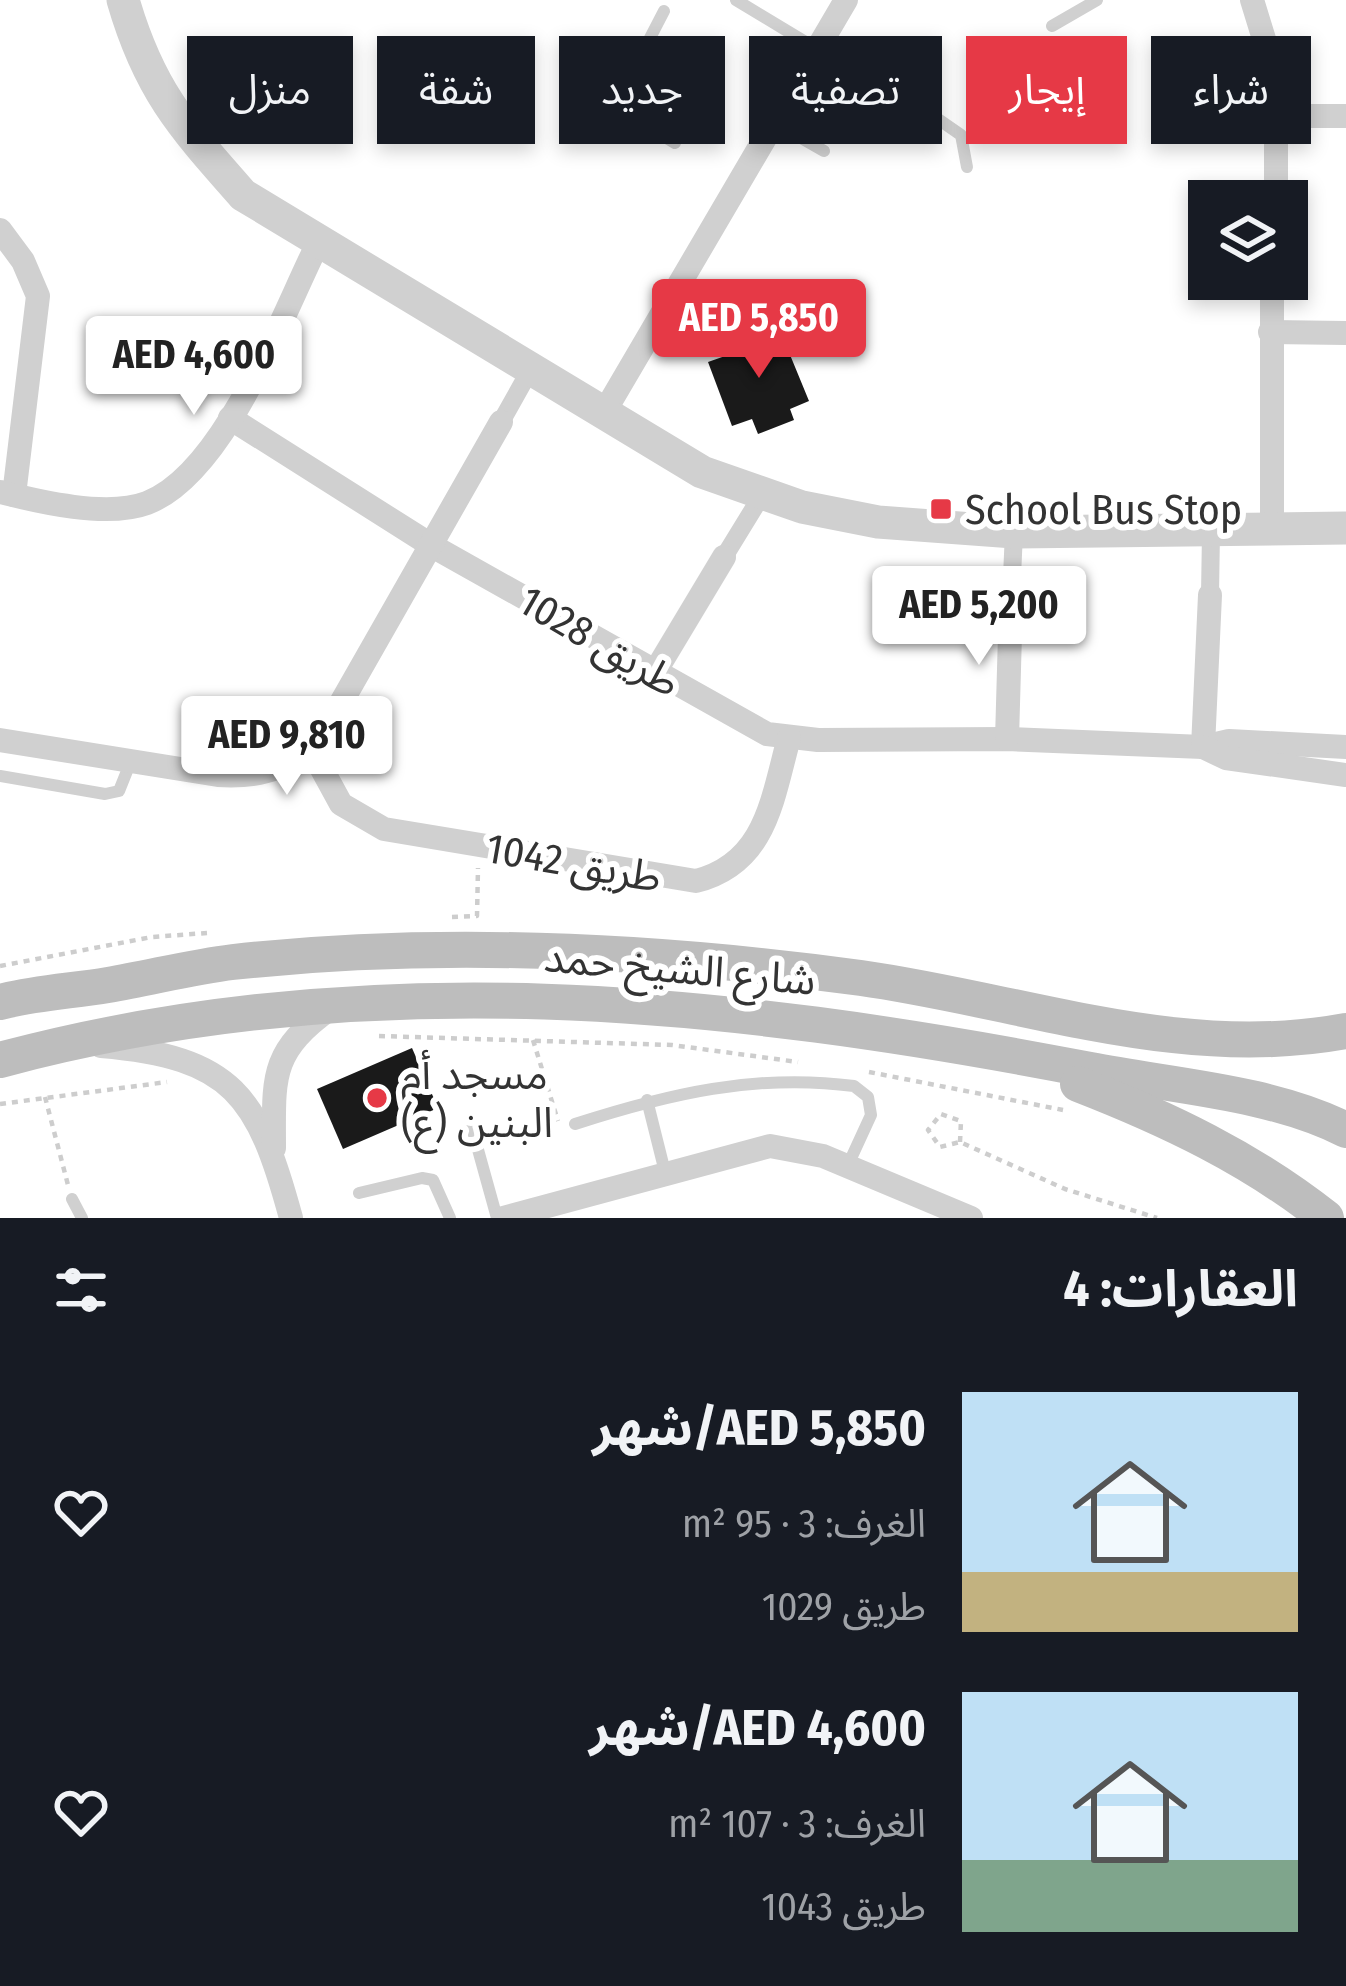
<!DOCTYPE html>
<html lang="ar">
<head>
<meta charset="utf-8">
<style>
	:root { --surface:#171b24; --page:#242831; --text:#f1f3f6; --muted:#9ea1a6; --accent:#e63946 }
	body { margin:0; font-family:"Fira Sans Condensed","Noto Sans Arabic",sans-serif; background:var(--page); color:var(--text); direction:rtl; height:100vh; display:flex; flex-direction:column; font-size:45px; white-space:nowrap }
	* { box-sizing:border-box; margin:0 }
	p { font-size:39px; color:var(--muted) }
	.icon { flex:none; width:66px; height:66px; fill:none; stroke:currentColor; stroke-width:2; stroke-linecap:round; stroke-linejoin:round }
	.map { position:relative; height:1218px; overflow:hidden; direction:ltr }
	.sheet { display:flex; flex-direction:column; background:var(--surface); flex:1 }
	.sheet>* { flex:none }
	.banner { position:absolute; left:36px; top:36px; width:1275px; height:108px; direction:rtl; display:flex; gap:24px }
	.controls { position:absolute; left:1188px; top:180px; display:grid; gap:24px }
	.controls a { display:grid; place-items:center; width:120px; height:120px; border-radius:0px; background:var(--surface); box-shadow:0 6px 18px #0003; font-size:60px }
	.price { position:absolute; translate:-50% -102px; padding:0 27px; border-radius:12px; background:#fff; color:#222; font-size:39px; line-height:78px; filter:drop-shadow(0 3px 6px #0008) }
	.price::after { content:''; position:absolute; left:50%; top:72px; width:36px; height:27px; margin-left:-18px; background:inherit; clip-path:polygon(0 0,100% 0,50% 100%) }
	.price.on { background:var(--accent); color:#fff }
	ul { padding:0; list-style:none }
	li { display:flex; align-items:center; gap:36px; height:300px; padding:0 48px }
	li span { display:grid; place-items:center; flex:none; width:336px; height:240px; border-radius:0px; color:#555 }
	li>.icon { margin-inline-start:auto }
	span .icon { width:144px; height:144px; fill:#fffc; stroke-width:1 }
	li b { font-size:51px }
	h2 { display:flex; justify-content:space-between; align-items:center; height:144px; padding:0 48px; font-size:51px }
	.chip { padding:0 42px; border-radius:0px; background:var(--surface); box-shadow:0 6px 18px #0003; font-size:42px; line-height:108px }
	.chip.on { background:var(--accent); color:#fff }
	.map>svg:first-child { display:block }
	.building { fill:#1a1a1a }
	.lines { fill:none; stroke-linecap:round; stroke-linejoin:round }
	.path { stroke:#cdcdcd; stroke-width:4.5; stroke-dasharray:6 6; stroke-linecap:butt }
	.service { stroke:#d0d0d0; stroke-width:12 }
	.pedestrian { stroke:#d0d0d0; stroke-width:18 }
	.minor { stroke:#d0d0d0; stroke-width:24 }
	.tertiary { stroke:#d0d0d0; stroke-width:33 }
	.secondary { stroke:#bdbdbd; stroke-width:36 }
	.poi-dot { fill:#e63946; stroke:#fff; stroke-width:4.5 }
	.labels { text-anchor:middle; stroke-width:12; stroke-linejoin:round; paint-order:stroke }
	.poi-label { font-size:42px; fill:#333; stroke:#fff; text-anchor:start }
	.street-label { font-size:42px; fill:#333; stroke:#fff }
</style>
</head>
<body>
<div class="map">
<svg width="1346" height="1218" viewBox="0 0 1346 1218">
	<rect width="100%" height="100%" fill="#fff"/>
	<!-- building -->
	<g class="building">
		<path d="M779,328L809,401L790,409L794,420L758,434L752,419L732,426L708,362L728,355L723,342Z"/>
		<path d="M412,1048L438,1108L343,1149L317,1089Z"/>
	</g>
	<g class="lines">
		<!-- path -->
		<g class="path">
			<path d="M452,917L477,916L478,868"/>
			<path d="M0,966L152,937L207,933"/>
			<path d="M379,1036L672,1045L798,1062"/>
			<path d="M533,1040L558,1121"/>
			<path d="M869,1072L1063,1110"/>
			<path d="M45,1097L68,1185"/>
			<path d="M0,1104L167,1082"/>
			<path d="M960,1142L961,1121L941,1114L928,1130L940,1147L960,1142L1065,1189L1157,1218"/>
		</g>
		<!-- service -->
		<g class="service">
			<path d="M736,0L817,49"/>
			<path d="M664,11L621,94L629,115L675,143"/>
			<path d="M1052,26L1097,0"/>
			<path d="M925,110L961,135L967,167"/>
			<path d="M775,123L824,151"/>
			<path d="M0,776L105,794L119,791L131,761"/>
			<path d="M647,1100L665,1172"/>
			<path d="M575,1124C668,1094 756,1073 854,1086L868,1097L871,1115L848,1165"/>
			<path d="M472,1128L497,1218"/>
			<path d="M359,1193L422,1178L433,1180L450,1218"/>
			<path d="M72,1199L82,1218"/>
		</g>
		<!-- pedestrian -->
		<g class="pedestrian">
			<path d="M501,422L529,372"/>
			<path d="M724,557L762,495"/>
			<path d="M1210,595L1211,532"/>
			<path d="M1011,599L1014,532"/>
		</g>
		<!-- minor -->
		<g class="minor">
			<path d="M1252,0L1276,78V201"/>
			<path d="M1280,116H1346"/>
			<path d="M0,230L23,261L38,296L14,495"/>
			<path d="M1270,332L1346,333"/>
			<path d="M602,416L846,0"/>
			<path d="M230,418L434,547L767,734L818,740L1007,739L1203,747L1229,741L1346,747"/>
			<path d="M0,492C40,502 107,518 147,503C225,473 282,315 318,243"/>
			<path d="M1272,529V279"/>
			<path d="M655,672L724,557"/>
			<path d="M1007,739L1011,599"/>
			<path d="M0,740L218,775C263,778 296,767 325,731L501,422"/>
			<path d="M1203,747L1210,595"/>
			<path d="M1203,747L1226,758L1346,775"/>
			<path d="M311,749L341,804L384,829L696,881C766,863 772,800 789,738"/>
			<path d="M101,1046C233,1057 258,1096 291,1218"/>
			<path d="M274,1148C274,1078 269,1052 331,1008"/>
			<path d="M503,1218L770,1146L823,1156L971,1218"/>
		</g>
		<!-- tertiary -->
		<path class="tertiary" d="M123,0C149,90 182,126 243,195L702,472L802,507L878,522L1014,532L1346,528"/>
		<!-- secondary -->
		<g class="secondary">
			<path d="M0,1002C35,993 72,991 108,985C150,978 191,967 233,962C442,939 653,950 861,978C1024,1001 1180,1062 1346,1031"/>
			<path d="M0,1060C366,962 723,999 1090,1070C1172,1086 1271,1092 1346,1130"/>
			<path d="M1078,1084C1168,1119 1250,1158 1326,1218"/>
		</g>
	</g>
	<!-- markers -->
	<g class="poi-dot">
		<rect x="929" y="497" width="24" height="24" rx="6"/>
		<circle cx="377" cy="1098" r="12"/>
	</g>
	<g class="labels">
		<!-- poi labels -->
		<g class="poi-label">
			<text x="965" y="524">School Bus Stop</text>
			<text x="401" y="1089">مسجد أم<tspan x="401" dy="48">البنين (ع)</tspan></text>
		</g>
		<!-- street labels -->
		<g class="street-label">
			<text transform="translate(600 641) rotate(30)" y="15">طريق 1028</text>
			<text transform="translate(574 862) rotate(10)" y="15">طريق 1042</text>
			<text transform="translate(680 968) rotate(5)" y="15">شارع الشيخ حمد</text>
		</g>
	</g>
</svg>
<div class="controls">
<a><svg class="icon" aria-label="layers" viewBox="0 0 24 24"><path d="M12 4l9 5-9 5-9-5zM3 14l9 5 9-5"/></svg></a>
</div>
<b class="price on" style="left:759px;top:381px">AED 5,850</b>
<b class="price" style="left:194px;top:418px">AED 4,600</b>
<b class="price" style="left:979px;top:668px">AED 5,200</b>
<b class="price" style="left:287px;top:798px">AED 9,810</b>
<div class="banner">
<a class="chip">شراء</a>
<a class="chip on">إيجار</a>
<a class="chip">تصفية</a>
<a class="chip">جديد</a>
<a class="chip">شقة</a>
<a class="chip">منزل</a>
</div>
</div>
<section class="sheet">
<h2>العقارات: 4<svg class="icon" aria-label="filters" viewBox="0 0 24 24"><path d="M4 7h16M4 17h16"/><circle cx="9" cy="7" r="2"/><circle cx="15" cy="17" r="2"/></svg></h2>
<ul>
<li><span style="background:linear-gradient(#bfe0f5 75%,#c2b280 0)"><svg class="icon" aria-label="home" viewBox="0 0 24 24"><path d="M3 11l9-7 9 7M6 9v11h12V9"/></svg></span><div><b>AED 5,850/شهر</b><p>الغرف: 3 · 95 m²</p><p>طريق 1029</p></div><svg class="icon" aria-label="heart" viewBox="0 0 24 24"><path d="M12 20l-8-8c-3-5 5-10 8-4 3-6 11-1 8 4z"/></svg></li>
<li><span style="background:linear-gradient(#bfe0f5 70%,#7fa58c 0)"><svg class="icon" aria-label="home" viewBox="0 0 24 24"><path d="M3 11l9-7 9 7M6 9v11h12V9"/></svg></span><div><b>AED 4,600/شهر</b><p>الغرف: 3 · 107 m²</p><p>طريق 1043</p></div><svg class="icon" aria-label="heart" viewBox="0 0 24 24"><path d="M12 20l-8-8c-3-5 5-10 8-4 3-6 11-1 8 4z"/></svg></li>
</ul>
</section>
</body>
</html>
